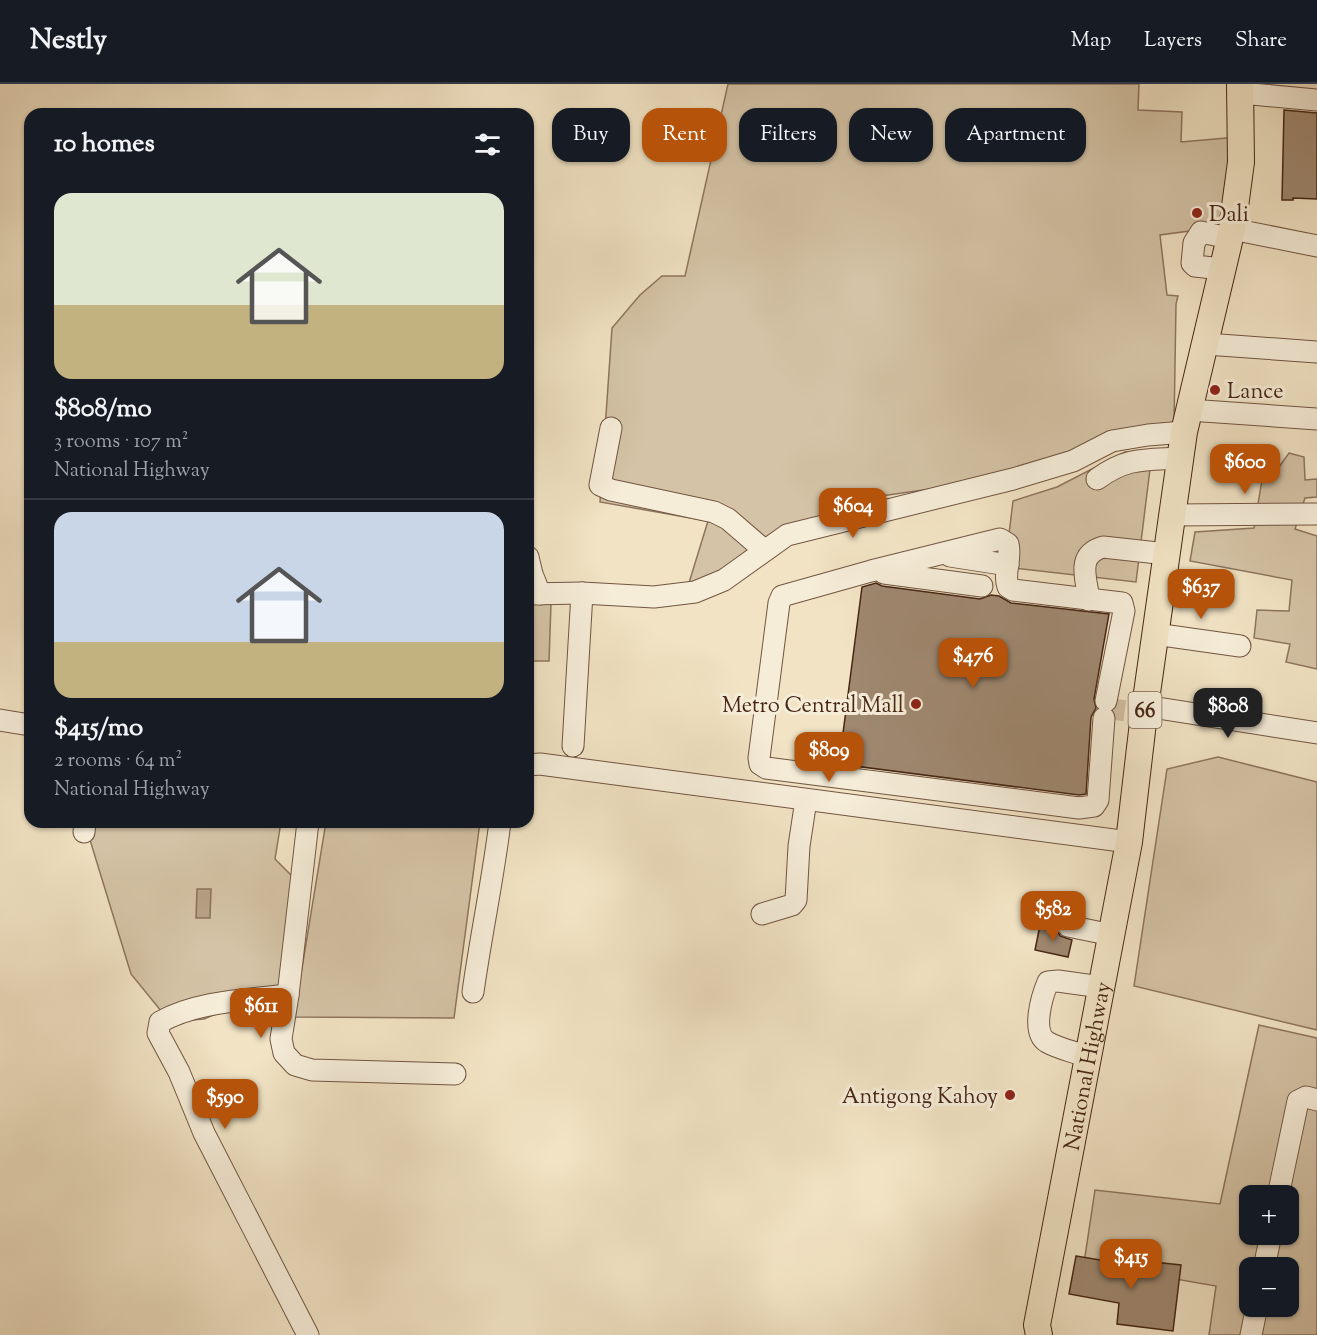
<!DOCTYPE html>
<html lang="en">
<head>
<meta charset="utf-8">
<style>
	:root { --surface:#171b24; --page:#242831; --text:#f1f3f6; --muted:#9ea1a6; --line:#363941; --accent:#b45309 }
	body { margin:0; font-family:"Sorts Mill Goudy",serif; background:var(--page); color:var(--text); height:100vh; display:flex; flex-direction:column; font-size:22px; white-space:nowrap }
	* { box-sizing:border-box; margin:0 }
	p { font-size:20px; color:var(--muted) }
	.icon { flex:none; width:33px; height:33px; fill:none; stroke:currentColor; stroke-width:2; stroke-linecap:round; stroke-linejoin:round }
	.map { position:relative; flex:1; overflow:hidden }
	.side { position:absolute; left:24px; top:24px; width:510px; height:720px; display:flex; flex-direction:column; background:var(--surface); border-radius:18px; box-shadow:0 2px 4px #0004 }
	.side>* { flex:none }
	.banner { position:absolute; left:552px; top:24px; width:570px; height:54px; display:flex; gap:12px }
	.controls { position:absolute; left:1239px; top:1101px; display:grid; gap:12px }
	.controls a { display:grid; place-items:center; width:60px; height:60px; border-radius:12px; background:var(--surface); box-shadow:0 2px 4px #0004; font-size:30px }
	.price { position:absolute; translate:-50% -51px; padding:0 14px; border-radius:12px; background:var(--accent); color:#fff; font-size:20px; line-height:39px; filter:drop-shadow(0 2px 3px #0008) }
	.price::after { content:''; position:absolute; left:50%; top:36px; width:18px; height:14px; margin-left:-9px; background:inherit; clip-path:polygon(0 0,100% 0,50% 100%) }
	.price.on { background:#222; color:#fff }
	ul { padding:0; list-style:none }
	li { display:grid; align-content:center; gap:12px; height:318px; padding:0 30px }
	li+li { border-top:2px solid var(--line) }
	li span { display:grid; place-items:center; height:186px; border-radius:18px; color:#555 }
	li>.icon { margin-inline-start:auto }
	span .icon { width:108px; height:108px; fill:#fffc; stroke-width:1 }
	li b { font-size:26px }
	h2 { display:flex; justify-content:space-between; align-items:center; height:72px; padding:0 30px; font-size:26px }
	.pill { padding:0 21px; border-radius:18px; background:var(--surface); box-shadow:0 2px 4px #0004; font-size:21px; line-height:54px }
	.pill.on { background:var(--accent); color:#fff }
	header { display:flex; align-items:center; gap:36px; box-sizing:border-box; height:84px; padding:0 30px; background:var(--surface); border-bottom:2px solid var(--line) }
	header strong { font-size:28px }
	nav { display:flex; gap:33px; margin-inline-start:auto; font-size:21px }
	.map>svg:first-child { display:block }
	.green { fill:#d4c3a6; stroke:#8e745e; stroke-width:1.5; fill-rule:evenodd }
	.water { fill:#b7a388; stroke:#8a715a; stroke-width:1.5 }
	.building { fill:#9f8870; stroke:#472615; stroke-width:1.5 }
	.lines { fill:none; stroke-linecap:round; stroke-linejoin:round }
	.minor-tunnel { stroke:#cfbda1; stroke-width:21; stroke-dasharray:21 10; stroke-linecap:butt }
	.minor-casing { stroke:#725541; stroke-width:23 }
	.major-casing { stroke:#472615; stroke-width:28 }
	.minor { stroke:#f6edd9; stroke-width:21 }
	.major { stroke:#f1e3c4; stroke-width:26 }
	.poi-dot { fill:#8f2418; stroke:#f6edd9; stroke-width:2 }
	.labels { text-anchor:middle; stroke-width:6; stroke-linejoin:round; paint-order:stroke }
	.shield { fill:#f6edd9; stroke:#7c6250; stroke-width:1.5 }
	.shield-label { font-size:21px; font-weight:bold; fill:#472615 }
	.poi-label { font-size:22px; fill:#472615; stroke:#f6edd9; text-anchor:start }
	.street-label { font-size:22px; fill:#472615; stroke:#f6edd9 }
</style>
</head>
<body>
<header>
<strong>Nestly</strong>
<nav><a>Map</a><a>Layers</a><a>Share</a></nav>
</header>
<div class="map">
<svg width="1317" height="1251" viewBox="0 0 1317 1251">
	<rect width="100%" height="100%" fill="#f1e3c4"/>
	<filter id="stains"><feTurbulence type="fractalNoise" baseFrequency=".00333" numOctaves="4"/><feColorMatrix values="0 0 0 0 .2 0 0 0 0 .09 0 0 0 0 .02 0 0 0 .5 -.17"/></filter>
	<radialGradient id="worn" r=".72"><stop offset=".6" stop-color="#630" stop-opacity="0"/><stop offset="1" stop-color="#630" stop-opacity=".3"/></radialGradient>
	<!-- green -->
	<g class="green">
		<path d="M728,0H1139L1138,26L1182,28L1181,58L1238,53L1227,142L1160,151L1167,211L1178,212L1176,220L1174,342L1022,392L867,414L688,502L708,437L600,418L612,244L640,211L662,192H685Z"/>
		<path d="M1125,368L1152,369L1136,498L1005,483L1013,417L1057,403Z"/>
		<path d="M1289,369L1304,373L1305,396L1317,395V413L1305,414L1295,445L1317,452V585L1286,578L1290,560L1254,554L1257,526L1289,527L1292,496L1190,477L1195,448L1254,444L1265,378L1279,383Z"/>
		<path d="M528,520H551L549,577H528Z"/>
		<path d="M1218,673L1317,698V946L1134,902L1167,685Z"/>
		<path d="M92,738H281L275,775L292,792L281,903L204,935L170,938L131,890L90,756Z"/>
		<path d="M326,738H480L454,934L294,933Z"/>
		<path d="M1259,941L1317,954V1251H1209L1216,1202L1084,1179L1095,1106L1220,1120ZM1250,1112H1288V1150H1250ZM1250,1184H1288V1222H1250Z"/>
	</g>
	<!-- water -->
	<path class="water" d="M197,805H211L210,834H196Z"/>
	<!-- building -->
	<g class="building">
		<path d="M1284,26L1317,29V115L1293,114V116H1282Z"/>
		<path d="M876,499L882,502L980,515L991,511L999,512L1011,519L1109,530L1094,615L1096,624L1091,633L1086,710L1079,711L839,680L862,503Z"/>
		<path d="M1040,841L1056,844L1060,852L1072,856L1068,873L1035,866Z"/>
		<path d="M1076,1172L1124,1180L1125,1175L1181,1181L1173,1247L1117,1240L1119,1219L1069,1210Z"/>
	</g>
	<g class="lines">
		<!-- minor-tunnel -->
		<path class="minor-tunnel" d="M1104,624L1127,627"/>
		<!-- minor casing -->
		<g class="minor-casing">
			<g id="minor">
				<path d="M1241,9L1317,16"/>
				<path d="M1232,145L1317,162"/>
				<path d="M1222,185L1195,182L1192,179L1194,159L1201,148L1229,154"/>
				<path d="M1206,260L1317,268"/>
				<path d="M1189,326L1317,335"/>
				<path d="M611,344L600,401L611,406L714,428L728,435L764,466"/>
				<path d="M1097,395C1127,373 1145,376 1180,374"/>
				<path d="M1172,431L1317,430"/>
				<path d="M950,472L1008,481"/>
				<path d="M528,473L532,490L540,510"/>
				<path d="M884,489L982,502"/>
				<path d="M528,510L582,509L654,513L695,508L724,496L787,451L1013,395L1073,377L1112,357L1148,351L1184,348"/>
				<path d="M1089,516C1087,496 1075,471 1103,463L1167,470"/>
				<path d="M1155,550L1240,562"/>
				<path d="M1145,622L1317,649"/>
				<path d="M1104,634L1098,716L1094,722L1079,724L766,684L760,680L759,674L779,519L782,512L871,487L1000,455L1008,460C1012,474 1003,489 1008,503L1013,506L1122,519L1124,527L1106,617"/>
				<path d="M0,636L30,641"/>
				<path d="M573,662L582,509"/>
				<path d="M528,681L540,680L1129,758"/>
				<path d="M308,738L288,911L281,955L284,969L295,981L312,986L455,990"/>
				<path d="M84,748L85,738"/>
				<path d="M762,830L792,821L796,816L799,762L806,716"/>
				<path d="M1068,842L1112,851"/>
				<path d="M473,908C481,851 493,795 500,738"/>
				<path d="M288,911C246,916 198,917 160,938L158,949L179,988L204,1049L308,1251"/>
				<path d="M1088,973C1075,968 1059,965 1047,958C1031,948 1042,912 1048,898L1058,897L1101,903"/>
				<path d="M1278,1112L1298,1017L1306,1013L1317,1016"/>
				<path d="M1264,1184L1271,1150"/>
				<path d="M1251,1251L1257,1222"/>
			</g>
		</g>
		<!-- major casing -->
		<g class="major-casing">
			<g id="major">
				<path id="s1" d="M1039,1251L1037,1241L1129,758L1144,630L1184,348L1232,145L1241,78L1240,0"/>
			</g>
		</g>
		<!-- minor -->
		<use href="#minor" class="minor"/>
		<!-- major -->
		<use href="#major" class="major"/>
	</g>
	<!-- markers -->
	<g class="poi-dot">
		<circle cx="1197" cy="129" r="6"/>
		<circle cx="1215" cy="306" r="6"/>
		<circle cx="916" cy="620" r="6"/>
		<circle cx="1010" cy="1011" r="6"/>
	</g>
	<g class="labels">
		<!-- shield labels -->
		<rect class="shield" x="1128.5" y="608" width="33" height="36" rx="4.5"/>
		<g class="shield-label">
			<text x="1145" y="633">66</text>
		</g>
		<!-- poi labels -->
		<g class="poi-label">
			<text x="1209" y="137">Dali</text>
			<text x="1227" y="314">Lance</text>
			<text x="904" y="628" text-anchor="end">Metro Central Mall</text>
			<text x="998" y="1019" text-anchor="end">Antigong Kahoy</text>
		</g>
		<!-- street labels -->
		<g class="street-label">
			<text dy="8" stroke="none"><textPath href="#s1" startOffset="274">National Highway</textPath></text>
		</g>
	</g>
	<rect width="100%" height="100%" filter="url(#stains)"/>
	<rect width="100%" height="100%" fill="url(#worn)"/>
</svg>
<div class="controls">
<a>+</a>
<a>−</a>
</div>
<b class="price" style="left:1245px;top:411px">$600</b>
<b class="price" style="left:853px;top:455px">$604</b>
<b class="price" style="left:1201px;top:536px">$637</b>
<b class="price" style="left:973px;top:605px">$476</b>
<b class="price on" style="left:1228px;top:655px">$808</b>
<b class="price" style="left:829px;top:699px">$809</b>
<b class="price" style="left:1053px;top:858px">$582</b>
<b class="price" style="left:261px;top:955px">$611</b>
<b class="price" style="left:225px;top:1046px">$590</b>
<b class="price" style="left:1131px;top:1206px">$415</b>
<div class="banner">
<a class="pill">Buy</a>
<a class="pill on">Rent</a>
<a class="pill">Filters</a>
<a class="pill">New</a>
<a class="pill">Apartment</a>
</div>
<section class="side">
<h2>10 homes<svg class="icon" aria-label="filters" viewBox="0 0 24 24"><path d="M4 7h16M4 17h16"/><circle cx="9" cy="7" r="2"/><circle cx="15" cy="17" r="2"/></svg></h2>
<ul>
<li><span style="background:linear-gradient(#dfe7d0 60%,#c2b280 0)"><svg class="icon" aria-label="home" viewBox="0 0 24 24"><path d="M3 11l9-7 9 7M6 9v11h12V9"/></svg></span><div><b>$808/mo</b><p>3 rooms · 107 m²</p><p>National Highway</p></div></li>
<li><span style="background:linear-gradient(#c9d6e8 70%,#c2b280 0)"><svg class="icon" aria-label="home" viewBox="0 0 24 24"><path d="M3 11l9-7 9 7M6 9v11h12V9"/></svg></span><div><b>$415/mo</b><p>2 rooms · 64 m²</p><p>National Highway</p></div></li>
</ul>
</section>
</div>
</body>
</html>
